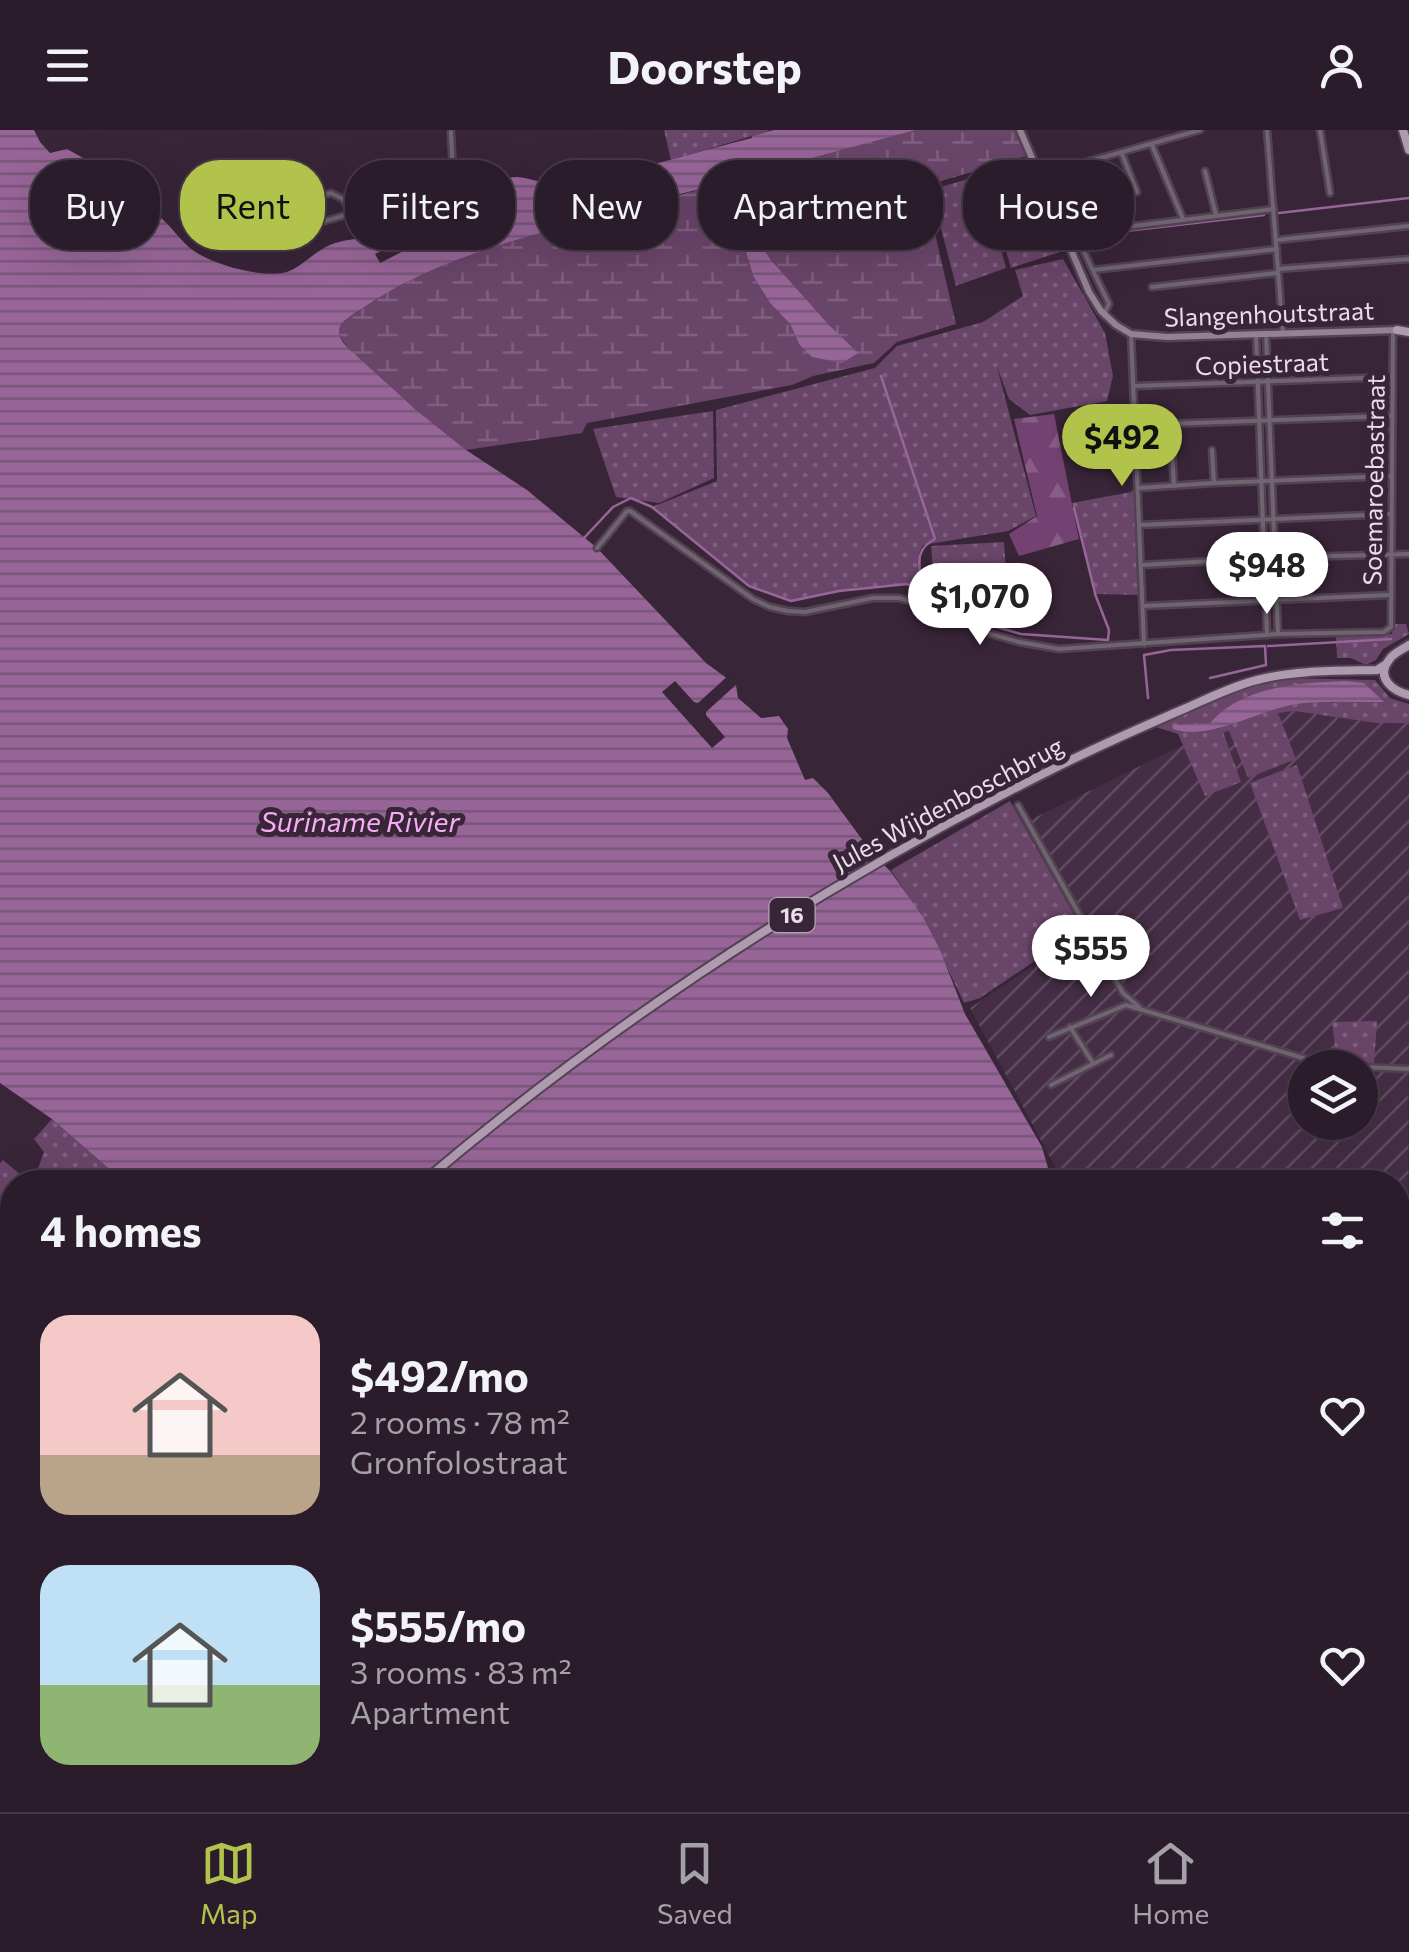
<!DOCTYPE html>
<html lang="en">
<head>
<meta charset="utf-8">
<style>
	:root { --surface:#2a1c2a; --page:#362936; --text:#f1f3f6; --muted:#a5a1a8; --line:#463a47; --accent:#b2c34c }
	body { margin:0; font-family:Commissioner,sans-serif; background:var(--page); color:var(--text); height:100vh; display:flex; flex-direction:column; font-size:38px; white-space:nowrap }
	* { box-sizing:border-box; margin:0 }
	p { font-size:32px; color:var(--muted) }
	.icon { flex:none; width:55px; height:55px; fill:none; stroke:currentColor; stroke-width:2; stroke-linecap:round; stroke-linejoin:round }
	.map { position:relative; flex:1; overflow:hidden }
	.sheet { position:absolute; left:0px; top:1040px; width:1410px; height:642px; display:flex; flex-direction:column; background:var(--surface); border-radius:40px 40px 0 0; box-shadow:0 10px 40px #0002,0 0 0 2px var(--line) }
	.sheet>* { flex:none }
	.banner { position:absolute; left:30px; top:30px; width:1350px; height:90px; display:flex; gap:20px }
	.buttons { position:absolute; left:1288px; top:920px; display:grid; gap:20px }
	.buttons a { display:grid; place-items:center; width:90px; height:90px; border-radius:50%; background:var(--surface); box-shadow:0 10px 40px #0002,0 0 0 2px var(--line); font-size:50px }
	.price { position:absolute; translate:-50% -85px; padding:0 22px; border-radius:35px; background:#fff; color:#222; font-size:32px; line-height:65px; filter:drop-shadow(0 2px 5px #0008) }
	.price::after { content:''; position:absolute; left:50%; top:60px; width:30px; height:22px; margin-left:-15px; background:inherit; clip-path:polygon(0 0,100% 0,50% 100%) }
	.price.active { background:var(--accent); color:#111 }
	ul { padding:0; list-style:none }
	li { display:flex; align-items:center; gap:30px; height:250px; padding:0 40px }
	li span { display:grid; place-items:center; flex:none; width:280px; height:200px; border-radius:30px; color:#555 }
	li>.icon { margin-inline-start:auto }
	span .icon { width:120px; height:120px; fill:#fffc; stroke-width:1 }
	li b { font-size:42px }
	h2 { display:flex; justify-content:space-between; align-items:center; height:120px; padding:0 40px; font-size:42px }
	.pill { padding:0 35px; border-radius:40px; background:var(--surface); box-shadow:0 10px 40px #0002,0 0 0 2px var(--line); font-size:35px; line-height:90px }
	.pill.active { background:var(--accent); color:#111 }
	header { display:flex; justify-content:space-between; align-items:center; height:130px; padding:0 40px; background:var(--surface); font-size:45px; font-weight:700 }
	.tab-bar { display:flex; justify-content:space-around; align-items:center; height:140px; border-top:2px solid var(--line); background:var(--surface); font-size:28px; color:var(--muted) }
	.tab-bar a { display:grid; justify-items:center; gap:5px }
	.tab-bar .active { color:var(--accent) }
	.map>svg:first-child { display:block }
	.industrial { fill:url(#industrial-furrows); fill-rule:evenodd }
	.grass { fill:url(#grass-dots) }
	.forest { fill:url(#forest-firs) }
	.wetland { fill:url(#wetland-marsh) }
	.water { fill:url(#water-rules) }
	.pier { fill:#382538 }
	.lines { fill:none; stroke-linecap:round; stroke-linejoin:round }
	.stream { stroke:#986598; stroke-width:2.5 }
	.canal { stroke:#986598; stroke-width:5 }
	.street-casing { stroke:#544254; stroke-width:9 }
	.secondary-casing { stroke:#544254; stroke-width:11 }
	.primary-casing { stroke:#544254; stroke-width:12 }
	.street { stroke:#6e656e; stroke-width:4 }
	.secondary { stroke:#938392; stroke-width:6 }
	.primary { stroke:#af9baf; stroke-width:8 }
	.labels { text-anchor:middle; stroke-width:10; stroke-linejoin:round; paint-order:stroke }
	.shield { fill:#382538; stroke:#b4a6b4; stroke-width:2.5 }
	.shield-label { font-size:22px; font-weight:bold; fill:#e9dde9 }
	.street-label { font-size:25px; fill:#e9dde9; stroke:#382538 }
	.water-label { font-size:28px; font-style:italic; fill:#f6adf5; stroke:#382538 }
</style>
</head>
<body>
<header><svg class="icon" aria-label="menu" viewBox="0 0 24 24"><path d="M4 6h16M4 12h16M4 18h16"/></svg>Doorstep<svg class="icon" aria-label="person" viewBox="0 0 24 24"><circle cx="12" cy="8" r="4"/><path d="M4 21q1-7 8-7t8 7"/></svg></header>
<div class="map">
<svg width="1409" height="1682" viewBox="0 0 1409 1682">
	<defs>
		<pattern id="industrial-furrows" width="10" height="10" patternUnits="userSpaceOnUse" patternTransform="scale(2.5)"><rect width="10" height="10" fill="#452e45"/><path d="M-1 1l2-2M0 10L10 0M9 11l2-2" fill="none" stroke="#604c60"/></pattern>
		<pattern id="grass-dots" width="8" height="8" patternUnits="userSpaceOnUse" patternTransform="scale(2.5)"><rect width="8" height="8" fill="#6a456a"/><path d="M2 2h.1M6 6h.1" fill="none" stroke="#7f5f7f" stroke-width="1.8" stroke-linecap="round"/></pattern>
		<pattern id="forest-firs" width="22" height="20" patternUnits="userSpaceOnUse" patternTransform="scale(2.5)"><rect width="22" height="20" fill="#734273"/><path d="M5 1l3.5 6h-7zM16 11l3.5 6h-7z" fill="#875d87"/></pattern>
		<pattern id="wetland-marsh" width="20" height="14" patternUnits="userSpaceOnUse" patternTransform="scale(2.5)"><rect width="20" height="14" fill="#6a456a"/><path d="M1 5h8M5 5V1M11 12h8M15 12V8" fill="none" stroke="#7f5f7f"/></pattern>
		<pattern id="water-rules" width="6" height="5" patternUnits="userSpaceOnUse" patternTransform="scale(2.5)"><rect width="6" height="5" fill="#986598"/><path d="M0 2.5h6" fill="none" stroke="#775777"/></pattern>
	</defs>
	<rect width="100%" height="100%" fill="#382538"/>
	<!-- industrial -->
	<g class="industrial">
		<path d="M423,66L432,88L379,113L375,114L368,108L360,81Z"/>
		<path d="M1294,581L1376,593H1409L1408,1544H1398V1052H1061L1059,1044L970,878L1087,800L1028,691L1183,615L1277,583ZM1305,938H1360V992H1305Z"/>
	</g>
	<!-- grass -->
	<g class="grass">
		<path d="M664,0H769V1L671,30Z"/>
		<path d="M1026,34L1063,121L1011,138L985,46Z"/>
		<path d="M981,45L1006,138L956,156L931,60Z"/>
		<path d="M1063,129L1105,203L1113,246L1107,271L1030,285L1009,269L997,237L1036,386L1008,401L923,415L919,423L921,460L907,454L839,461L791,471L749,456L652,377L717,351L716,280L875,238L897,216L983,192L1023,166L1015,140Z"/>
		<path d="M713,281L714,348L659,373L616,367L593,299Z"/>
		<path d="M1136,356L1141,465L1095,464L1072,373L1131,362Z"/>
		<path d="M1004,412L1007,455L934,456L931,416Z"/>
		<path d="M1392,494H1406L1409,504L1383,519L1376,530L1366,535L1351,528H1337L1336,506L1392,504Z"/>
		<path d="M1285,548L1375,550L1390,568L1409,574V593H1376L1294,581L1278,583L1296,629L1248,648L1229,601L1223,602L1241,652L1205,666L1178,604L1156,597C1199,576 1237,557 1285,548Z"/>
		<path d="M1297,635L1343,778L1300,790L1250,653Z"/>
		<path d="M1010,671L1082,799L980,868L964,873L927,795L891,740Z"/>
		<path d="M1377,891L1374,934L1337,933L1332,892Z"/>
		<path d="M52,989L124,1052H33L44,1022L34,1009Z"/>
		<path d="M3,1030L29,1052H12V1111L0,1122V1033Z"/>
		<path d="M12,1157V1280L0,1291V1168Z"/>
		<path d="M395,1670H623V1682H401Z"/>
	</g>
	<!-- forest -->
	<path class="forest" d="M1054,284L1079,409L1019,426L1009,404L1037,386L1014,289Z"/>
	<!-- wetland -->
	<path class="wetland" d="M916,0H1023L1033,24L924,56L956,194L897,212L874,233L813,246L792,255L587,293L582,303L466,320C446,303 339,222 339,202C339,192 352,186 359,181C431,129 522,108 607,86C641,77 675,66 709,57L720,68L742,108L753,146L770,173L790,194L799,214L830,196L771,130L760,114L753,85L735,55L764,41Z"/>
	<!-- water -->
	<g class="water">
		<path d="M0,0H34L40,12L50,23L67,19C101,37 133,62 161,88C173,98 181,112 194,121C214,135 259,147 283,143C301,139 313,122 330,115C342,110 355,109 368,108L375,114L379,113L381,121L375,124L380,133L437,104L434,97L424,100V92L432,88L430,81L464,55C482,57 499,47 517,47C530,48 542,54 556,53C563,53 570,49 578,48C638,42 694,22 752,8V6L774,0H916L764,41L736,55L753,85L760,114L771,130L830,196L858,223L842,233L812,227L799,214L790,194L770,173L753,146L742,108L720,68L709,57C689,62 669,66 649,72C636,76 625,81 612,84C526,107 434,128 360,180C353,185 340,191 339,201C339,209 345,215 350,220L415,279L466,320L527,360L597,418L706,533L736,555L738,568L761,588L779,586L788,599L787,608L805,650L813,648L828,663L872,723L891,742L923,787L940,820L965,884L1042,1017L1052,1052H124L52,989L0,953Z"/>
		<path d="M1345,551L1364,553L1384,572C1358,572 1331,571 1304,573C1264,576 1211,612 1173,599L1172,595L1210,593C1242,556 1299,553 1345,551Z"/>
		<path d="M623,1670H1213L1217,1682H623Z"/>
	</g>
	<!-- pier -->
	<path class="pier" d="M731,543L739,552L706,582V585L725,607L712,618L662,562L675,551L694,572L698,573Z"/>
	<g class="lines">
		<!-- stream -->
		<g class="stream">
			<path d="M1068,69L1061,54L1064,46L1071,43"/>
			<path d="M1279,83L1409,68"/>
			<path d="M1091,105L1264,85"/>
			<path d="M881,246L935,409C912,421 921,436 921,458"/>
			<path d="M1074,378L1095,463"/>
			<path d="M584,408L613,377L631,368L652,377L749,456L791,471L839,461L907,454L997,497L1021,504L1108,510L1109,500L1095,464"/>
			<path d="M1268,516L1391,509"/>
			<path d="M1148,568L1144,525L1171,520L1265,516L1266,535L1210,548"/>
			<path d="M0,1337L12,1351"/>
			<path d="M0,1352L12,1366"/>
			<path d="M0,1403V1404"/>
			<path d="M0,1495L12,1522"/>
			<path d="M0,1524L12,1552"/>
			<path d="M0,1605L12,1599"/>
			<path d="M12,1623L3,1627L12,1652"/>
			<path d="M1,1646L7,1659L12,1663"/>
			<path d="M66,1670L71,1682"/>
			<path d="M80,1670L85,1682"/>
			<path d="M518,1670L523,1682"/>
			<path d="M0,1671L12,1665"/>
		</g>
		<!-- canal -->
		<path class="canal" d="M373,121L427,95"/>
		<!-- street casing -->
		<g class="street-casing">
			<g id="street">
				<path d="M1267,0L1283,204"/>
				<path d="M1320,0L1330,63"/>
				<path d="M1152,15L1183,89"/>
				<path d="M1122,24L1137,62"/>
				<path d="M1205,41L1216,85"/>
				<path d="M270,50L281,97L285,100L300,98L439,59C458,45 451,24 451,2"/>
				<path d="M275,78L331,63L343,69L352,83"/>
				<path d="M1075,103L1274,79"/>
				<path d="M1277,110L1409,96"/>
				<path d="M1278,139L1409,129"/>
				<path d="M1093,140L1277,119"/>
				<path d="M1152,157L1277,143"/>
				<path d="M1104,184L1109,174L1075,103L1054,49L1058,40L1200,0"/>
				<path d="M1266,203L1278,503"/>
				<path d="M1131,204L1144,514"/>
				<path d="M1256,205L1267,505"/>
				<path d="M1134,256L1392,247"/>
				<path d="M1135,295L1390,286"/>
				<path d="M1212,320L1214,353"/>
				<path d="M1172,322L1174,356"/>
				<path d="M1139,358L1214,353L1391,346"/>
				<path d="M1140,395L1390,384"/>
				<path d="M597,418L627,381H630L753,469L770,477L788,481L805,482L873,468H899L927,476L991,504L1019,512L1059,519L1278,504L1384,502L1391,497L1393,200"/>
				<path d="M1142,435L1264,428L1409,424"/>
				<path d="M1143,476L1388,465"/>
				<path d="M1018,675L1123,863L1139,877"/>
				<path d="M1070,897L1093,933"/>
				<path d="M1049,907L1126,875L1320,933L1339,936L1409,939"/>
				<path d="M1051,955L1111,925"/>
				<path d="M0,1342L12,1356"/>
				<path d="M0,1412L12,1405"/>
				<path d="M0,1434L12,1429"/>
				<path d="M0,1508L12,1536"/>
				<path d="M0,1611L12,1606"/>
				<path d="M73,1670L79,1682"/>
				<path d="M261,1670L271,1682"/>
				<path d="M309,1682L336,1670"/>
			</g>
		</g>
		<!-- secondary casing -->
		<g class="secondary-casing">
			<path id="secondary" d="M1020,0L1089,162L1101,181L1116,195L1131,204L1167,207L1398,200"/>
		</g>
		<!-- primary casing -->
		<g class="primary-casing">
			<g id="primary">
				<path d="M1403,0L1409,20"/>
				<path d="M1397,200L1409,202"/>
				<path d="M1409,515C1402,520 1393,523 1389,530C1375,548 1393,561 1409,565"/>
				<path d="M423,1052C615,889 829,750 1055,638C1098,616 1142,597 1186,578C1209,568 1233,556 1257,550C1295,540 1338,541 1377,540L1385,535"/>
				<path d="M135,1670L141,1682"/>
			</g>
		</g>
		<!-- street -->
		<use href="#street" class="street"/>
		<!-- secondary -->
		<use href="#secondary" class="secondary"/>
		<!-- primary -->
		<use href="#primary" class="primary"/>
	</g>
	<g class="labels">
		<!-- shield labels -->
		<rect class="shield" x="769.5" y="768" width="45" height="34" rx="8"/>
		<g class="shield-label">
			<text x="792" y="793">16</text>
		</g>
		<!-- street labels -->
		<g class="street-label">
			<text transform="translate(1269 184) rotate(-2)" y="9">Slangenhoutstraat</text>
			<text transform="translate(1262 234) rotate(-2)" y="9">Copiestraat</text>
			<text transform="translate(1374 350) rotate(-89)" y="9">Soemaroebastraat</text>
			<text transform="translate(948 674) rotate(-28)" y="9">Jules Wijdenboschbrug</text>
		</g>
		<!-- water labels -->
		<g class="water-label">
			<text x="360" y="702">Suriname Rivier</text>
		</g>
	</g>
</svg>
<div class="buttons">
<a><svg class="icon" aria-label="layers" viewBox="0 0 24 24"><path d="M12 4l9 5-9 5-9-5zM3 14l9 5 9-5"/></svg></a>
</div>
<b class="price active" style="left:1122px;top:359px">$492</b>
<b class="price" style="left:1267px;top:487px">$948</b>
<b class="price" style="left:980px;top:518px">$1,070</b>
<b class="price" style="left:1091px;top:870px">$555</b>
<div class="banner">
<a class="pill">Buy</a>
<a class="pill active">Rent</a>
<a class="pill">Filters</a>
<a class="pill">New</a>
<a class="pill">Apartment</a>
<a class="pill">House</a>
</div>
<section class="sheet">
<h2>4 homes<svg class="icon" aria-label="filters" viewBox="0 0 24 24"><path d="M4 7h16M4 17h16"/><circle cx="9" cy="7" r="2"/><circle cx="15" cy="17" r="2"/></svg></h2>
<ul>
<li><span style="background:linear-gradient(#f6c9c9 70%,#b9a48a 0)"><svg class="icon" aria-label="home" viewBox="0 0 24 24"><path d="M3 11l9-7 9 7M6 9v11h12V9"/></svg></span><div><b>$492/mo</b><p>2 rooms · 78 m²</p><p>Gronfolostraat</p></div><svg class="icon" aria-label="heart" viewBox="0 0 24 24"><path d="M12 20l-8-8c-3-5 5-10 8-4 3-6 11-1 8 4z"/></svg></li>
<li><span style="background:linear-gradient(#bfe0f5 60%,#8fb573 0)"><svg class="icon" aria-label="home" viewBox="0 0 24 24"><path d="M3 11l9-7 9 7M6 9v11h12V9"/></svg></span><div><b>$555/mo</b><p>3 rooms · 83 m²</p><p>Apartment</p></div><svg class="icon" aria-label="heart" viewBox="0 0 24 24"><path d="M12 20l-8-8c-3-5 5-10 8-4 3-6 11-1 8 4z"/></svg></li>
</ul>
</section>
</div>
<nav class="tab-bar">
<a class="active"><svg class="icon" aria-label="map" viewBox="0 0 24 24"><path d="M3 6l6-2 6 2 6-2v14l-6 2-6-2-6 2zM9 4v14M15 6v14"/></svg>Map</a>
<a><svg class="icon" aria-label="saved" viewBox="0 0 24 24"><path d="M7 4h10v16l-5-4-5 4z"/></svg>Saved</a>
<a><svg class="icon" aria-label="home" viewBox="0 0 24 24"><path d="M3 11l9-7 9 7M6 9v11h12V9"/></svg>Home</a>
</nav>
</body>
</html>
